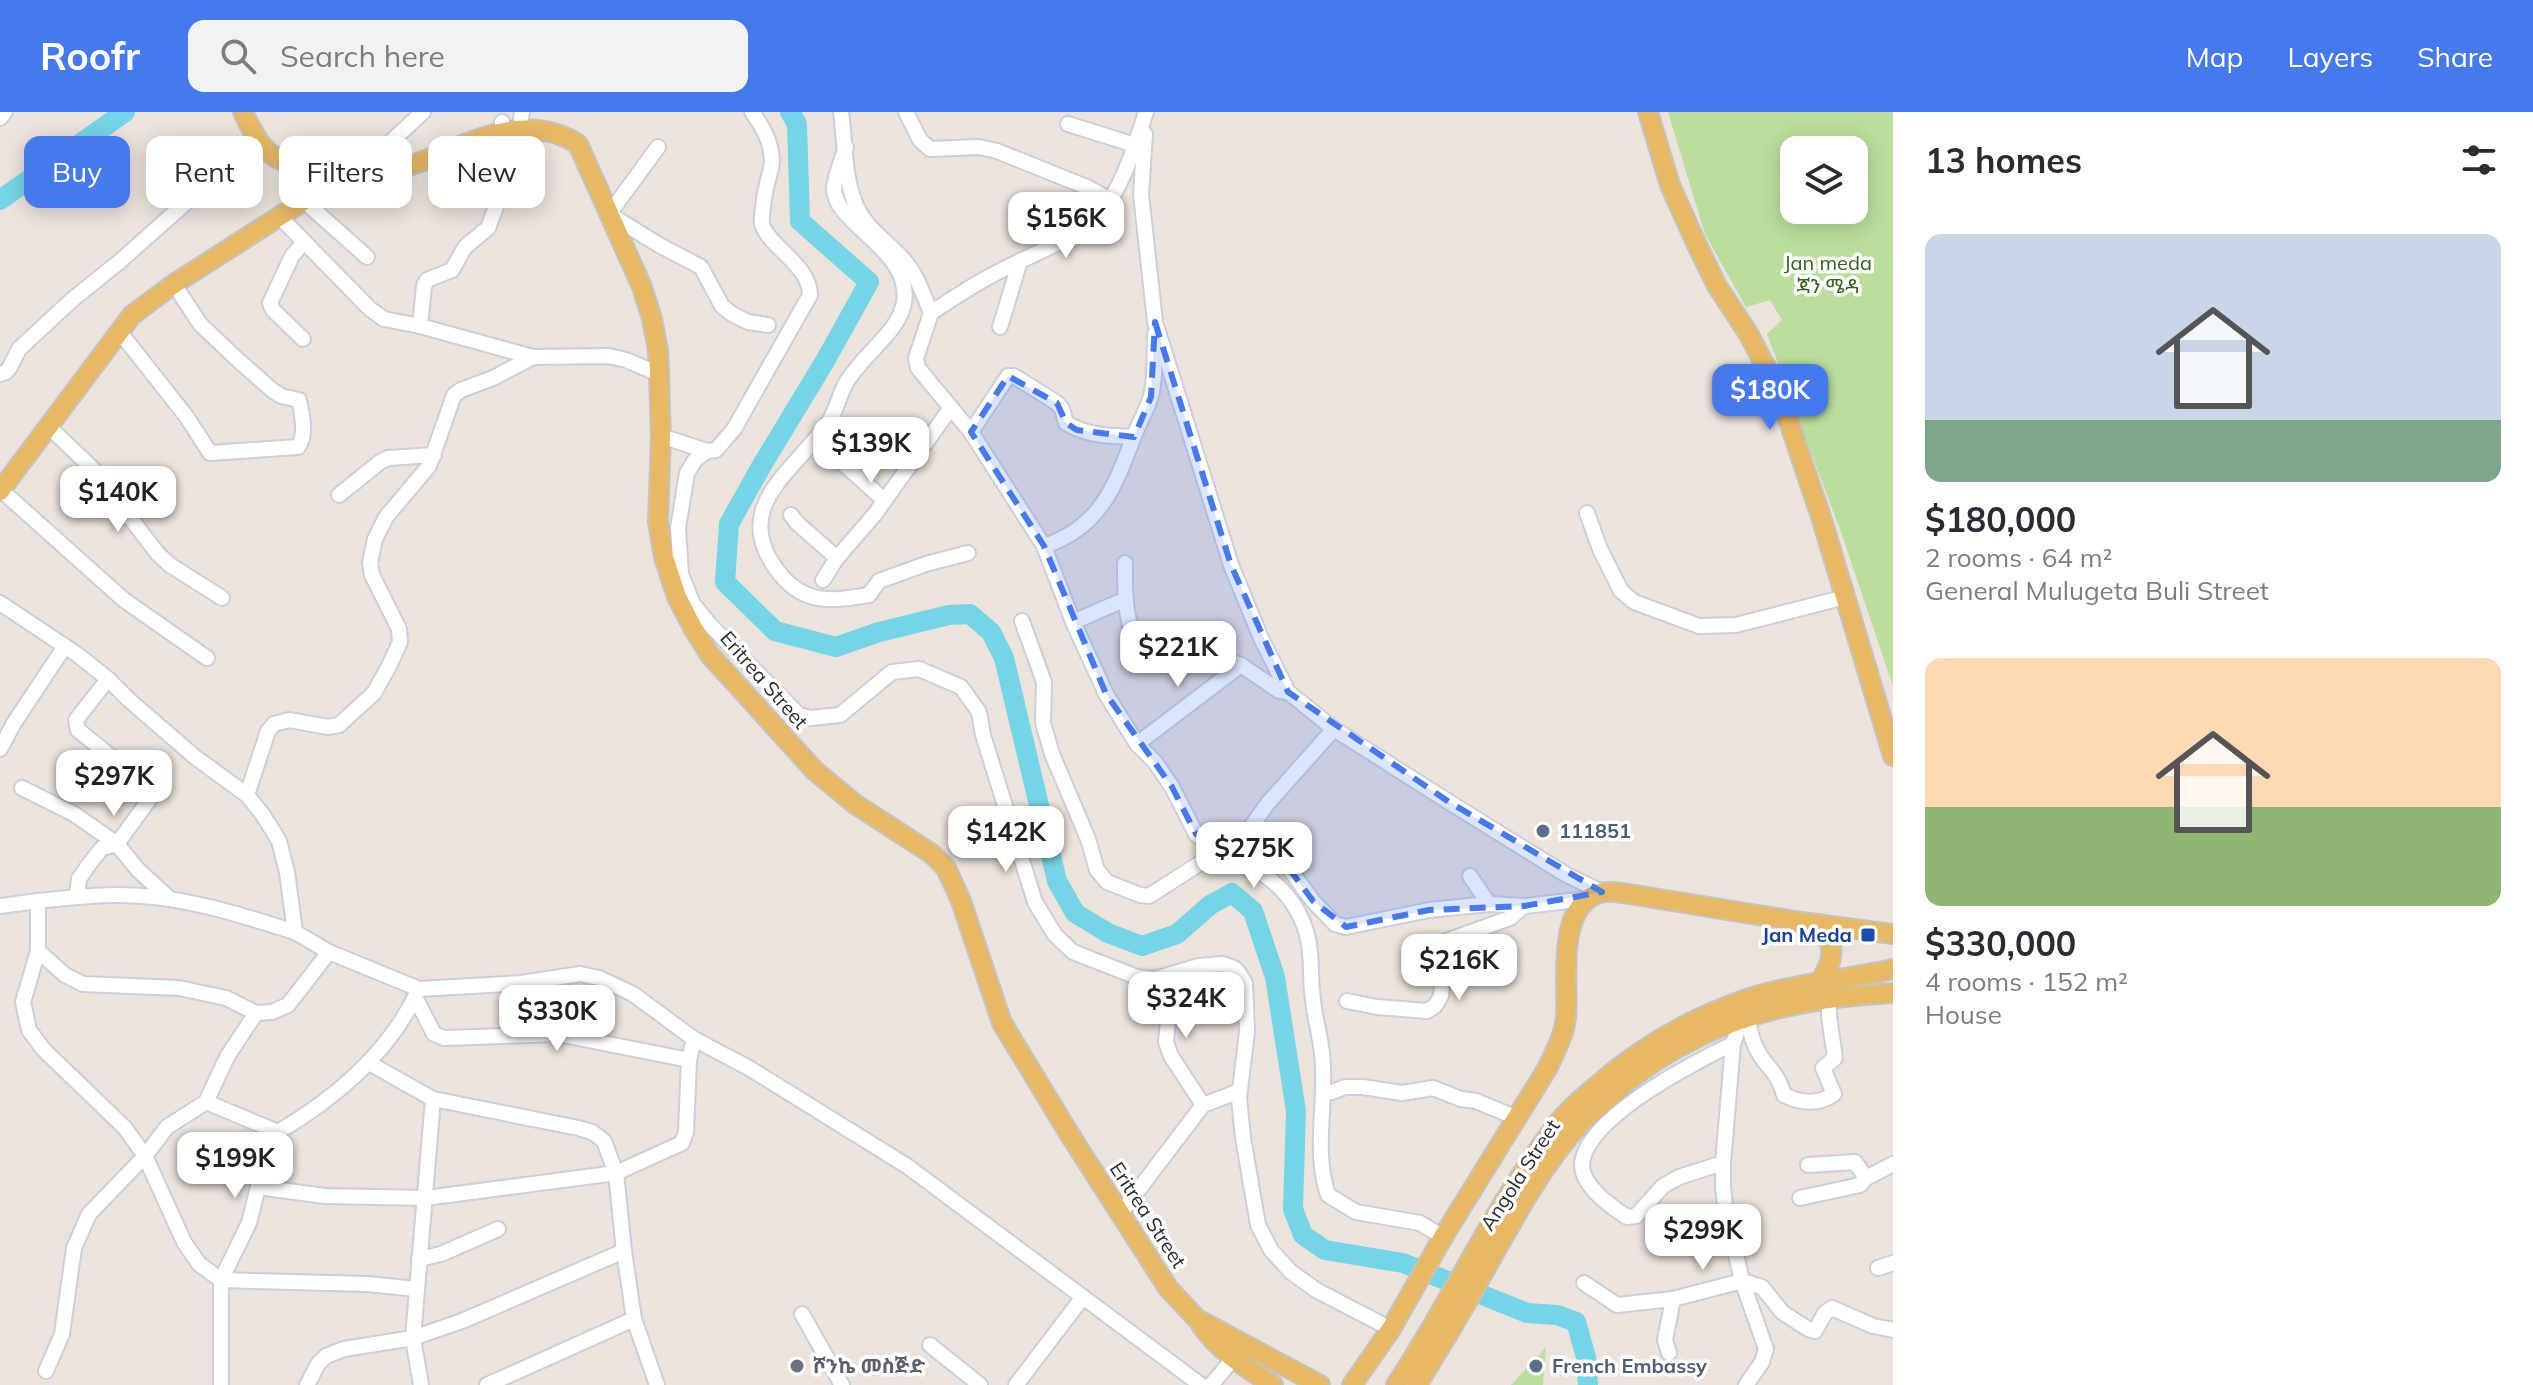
<!DOCTYPE html>
<html lang="en">
<head>
<meta charset="utf-8">
<style>
	:root { --surface:#fff; --page:#f2f2f3; --text:#2b2b33; --muted:#7c7c81; --accent:#4679ee }
	body { margin:0; font-family:Mulish,"Noto Sans Ethiopic",sans-serif; background:var(--page); color:var(--text); height:100vh; display:flex; flex-direction:column; font-size:30px; white-space:nowrap }
	* { box-sizing:border-box; margin:0 }
	p { font-size:26px; color:var(--muted) }
	.icon { flex:none; width:44px; height:44px; fill:none; stroke:currentColor; stroke-width:2; stroke-linecap:round; stroke-linejoin:round }
	.map { position:relative; flex:1; overflow:hidden }
	.panel { display:flex; flex-direction:column; background:var(--surface); width:640px }
	.panel>* { flex:none }
	.banner { position:absolute; left:24px; top:24px; width:760px; height:72px; display:flex; gap:16px }
	.buttons { position:absolute; left:1780px; top:24px; display:grid; gap:16px }
	.buttons a { display:grid; place-items:center; width:88px; height:88px; border-radius:16px; background:var(--surface); box-shadow:0 4px 20px #0003; font-size:40px }
	.price { position:absolute; translate:-50% -68px; padding:0 18px; border-radius:16px; background:#fff; color:#222; font-size:26px; line-height:52px; filter:drop-shadow(0 2px 4px #0008) }
	.price::after { content:''; position:absolute; left:50%; top:48px; width:24px; height:18px; margin-left:-12px; background:inherit; clip-path:polygon(0 0,100% 0,50% 100%) }
	.price.on { background:var(--accent); color:#fff }
	ul { padding:0; list-style:none }
	li { display:grid; align-content:center; gap:16px; height:424px; padding:0 32px }
	li span { display:grid; place-items:center; height:248px; border-radius:16px; color:#555 }
	li>.icon { margin-inline-start:auto }
	span .icon { width:144px; height:144px; fill:#fffc; stroke-width:1 }
	li b { font-size:34px }
	h2 { display:flex; justify-content:space-between; align-items:center; height:96px; padding:0 32px; font-size:34px }
	.tag { padding:0 28px; border-radius:16px; background:var(--surface); box-shadow:0 4px 20px #0003; font-size:28px; line-height:72px }
	.tag.on { background:var(--accent); color:#fff }
	header { display:flex; align-items:center; gap:48px; box-sizing:border-box; height:112px; padding:0 40px; background:var(--accent); color:#fff }
	header strong { font-size:38px }
	nav { display:flex; gap:44px; margin-inline-start:auto; font-size:28px }
	.search { width:560px; height:72px; background:var(--page); display:flex; align-items:center; gap:20px; box-sizing:border-box; padding:0 28px; border-radius:16px; color:var(--muted); font-size:30px }
	main { display:flex; flex:1; min-height:0 }
	.map>svg:first-child { display:block }
	.green { fill:#bade9c; fill-rule:evenodd }
	.lines { fill:none; stroke-linecap:round; stroke-linejoin:round }
	.river { stroke:#75d5e6; stroke-width:20 }
	.minor-casing { stroke:#cacfda; stroke-width:18 }
	.major-casing { stroke:#c3c3c3; stroke-width:22 }
	.minor { stroke:#fff; stroke-width:14 }
	.major { stroke:#e7b965; stroke-width:18 }
	.marked { fill:#4679ee; fill-opacity:0.2; stroke:#4679ee; stroke-width:6; stroke-dasharray:16 10; stroke-linejoin:round }
	.service-dot { fill:#5c6f8a; stroke:#fff; stroke-width:3 }
	.transit-dot { fill:#1a4fb4; stroke:#fff; stroke-width:3 }
	.worship-dot { fill:#6b7280; stroke:#fff; stroke-width:3 }
	.labels { text-anchor:middle; stroke-width:7; stroke-linejoin:round; paint-order:stroke }
	.park-label { font-size:20px; fill:#34611e; stroke:#fff }
	.street-label { font-size:20px; fill:#292929; stroke:#fff }
	.service-label { font-size:20px; font-weight:bold; fill:#4e5e75; stroke:#fff; text-anchor:start }
	.transit-label { font-size:20px; font-weight:bold; fill:#164399; stroke:#fff; text-anchor:end }
	.worship-label { font-size:20px; font-weight:bold; fill:#5b616d; stroke:#fff; text-anchor:start }
</style>
</head>
<body>
<header>
<strong>Roofr</strong>
<div class="search"><svg class="icon" aria-label="search" viewBox="0 0 24 24"><circle cx="10" cy="10" r="6"/><path d="M15 15l6 6"/></svg>Search here</div>
<nav><a>Map</a><a>Layers</a><a>Share</a></nav>
</header>
<main>
<div class="map">
<svg width="1893" height="1273" viewBox="0 0 1893 1273">
	<rect width="100%" height="100%" fill="#ebe3dc"/>
	<!-- green -->
	<g class="green">
		<path d="M1668,0H1893V574L1842,423L1767,222L1782,208L1770,188L1746,195L1705,122ZM1854,38V98H1794V38Z"/>
		<path d="M1546,1235L1543,1273H1511Z"/>
	</g>
	<g class="lines">
		<!-- river -->
		<g class="river">
			<path d="M790,0L797,12L800,109L869,170L825,249L762,353L729,412L725,470L775,519L836,535L879,520L949,503L970,502L991,520L1004,546L1057,769L1075,801L1108,821L1142,834L1177,822L1210,793L1232,781L1253,799L1275,865L1296,999L1293,1097L1303,1123L1325,1138L1403,1151L1527,1201L1557,1203L1576,1210L1586,1245L1588,1273"/>
			<path d="M0,88L125,0"/>
		</g>
		<!-- minor casing -->
		<g class="minor-casing">
			<g id="minor">
				<path d="M841,0C845,29 844,64 855,91C864,115 887,129 903,147C917,163 923,182 931,201"/>
				<path d="M906,0L920,28L930,37L979,35L997,39L1089,76L1110,88"/>
				<path d="M1146,0C1136,30 1126,65 1108,91C1081,127 1037,139 1000,159C976,171 953,186 931,201L916,246L918,256L971,320L1044,434L1073,510L1106,582L1137,632L1155,650L1172,675L1196,722L1207,731L1217,735L1278,747L1285,751L1313,789L1335,812L1346,815L1429,798L1489,792L1524,794L1586,787"/>
				<path d="M0,6L5,0"/>
				<path d="M521,6L522,0"/>
				<path d="M1068,12L1135,33"/>
				<path d="M1145,22L1141,82L1155,210L1231,453L1261,526L1288,580L1334,617L1449,690L1565,762L1602,780"/>
				<path d="M658,35L609,102L659,133L701,155L722,194L732,202L748,210L768,213"/>
				<path d="M846,35C842,48 835,63 834,76C833,112 913,138 904,191C900,214 876,233 862,250C857,256 851,263 847,269C840,281 837,296 830,308C796,359 726,395 780,462C805,493 833,489 869,483L879,469L926,452L968,441"/>
				<path d="M356,62L423,0"/>
				<path d="M303,88L367,145"/>
				<path d="M280,105L370,197L384,207L420,214L424,174L427,168L452,158L465,135L488,116L503,76L506,51L502,10"/>
				<path d="M420,214L533,245L609,244L626,248L659,262"/>
				<path d="M1000,215L1020,149"/>
				<path d="M119,219L186,304L210,341L298,335C307,322 302,303 299,288L281,284L272,278L238,248L200,212L174,172"/>
				<path d="M303,227L273,198L270,191L292,144L304,130"/>
				<path d="M0,262L6,260L10,255L19,237L73,187L119,150L207,72L263,37"/>
				<path d="M49,315L92,356L158,442L170,453L222,486"/>
				<path d="M971,320L1008,264H1014L1057,291L1062,297L1066,311C1087,324 1110,324 1134,325"/>
				<path d="M661,324L707,339L716,338L734,317L810,183C810,153 768,134 762,112C761,105 763,95 764,87C765,77 768,68 771,57C775,36 764,16 752,0"/>
				<path d="M707,339L695,348L687,361L678,416L681,462L693,492L711,514L799,603L811,606L840,603L892,560L919,557L961,575L979,600L983,623L1035,790L1055,823L1073,840L1137,865L1155,867L1199,854L1223,852L1234,856L1239,861L1245,871L1247,920L1239,986L1243,1026L1258,1113L1271,1138L1291,1160L1316,1178L1391,1217"/>
				<path d="M836,345L884,388"/>
				<path d="M1,378L124,488L207,546"/>
				<path d="M339,383L380,350L388,346L434,343"/>
				<path d="M1587,401L1600,437L1621,479L1634,490L1699,514L1736,513L1845,485"/>
				<path d="M791,403L797,411L837,446"/>
				<path d="M1044,434C1101,415 1115,374 1134,324C1139,311 1147,298 1151,284C1156,264 1154,243 1155,222"/>
				<path d="M1125,451C1125,479 1123,519 1146,540L1194,539L1213,544L1241,553L1279,579L1288,580"/>
				<path d="M823,468L837,446L875,402L950,297"/>
				<path d="M0,491L78,543L108,567L129,588L195,645L247,683L263,703L279,729L287,760L295,820L329,840L419,877L521,871L580,862L599,866L633,882L694,927L749,956L907,1054L1201,1273"/>
				<path d="M1022,509L1044,570L1043,611L1052,642L1088,727L1097,758L1107,770L1140,783L1149,784L1205,748C1255,742 1301,783 1309,832C1312,850 1310,869 1313,888C1315,910 1323,932 1323,955C1325,998 1314,1041 1328,1083L1356,1100L1420,1111L1443,1125"/>
				<path d="M1073,510L1126,487"/>
				<path d="M1137,632L1241,553"/>
				<path d="M0,637L14,611L65,534"/>
				<path d="M22,676L74,702L117,732L138,758L170,787"/>
				<path d="M247,683L268,619L274,612L289,608L328,615L339,613L374,581L389,554L400,530L399,517L372,463L370,451L375,427L386,405L429,354L454,283L461,278L493,266L533,245"/>
				<path d="M1233,740L1268,691L1334,617"/>
				<path d="M1470,764L1489,792"/>
				<path d="M77,784L79,767L90,751L102,736L117,732L151,685V678L146,673L78,618L76,608L108,567"/>
				<path d="M0,794L38,789"/>
				<path d="M38,839L65,863L83,872L179,876L226,886L256,901L272,900L288,893L329,840"/>
				<path d="M1172,864L1166,930L1171,944L1203,993"/>
				<path d="M415,885L434,922L444,926L558,922L689,948"/>
				<path d="M1347,889L1377,895L1427,899L1435,894L1441,884L1446,829L1510,806L1524,794"/>
				<path d="M1747,904C1750,918 1752,931 1760,943C1771,960 1777,960 1784,983C1800,991 1818,993 1834,982L1823,956L1835,946L1829,904V888"/>
				<path d="M1742,906L1733,932L1723,1051V1075L1725,1094L1742,1169L1766,1237L1762,1250L1746,1273"/>
				<path d="M369,951L433,987L578,1016L592,1020L604,1029L616,1061L624,1139L634,1207L657,1273"/>
				<path d="M1332,980L1345,975H1363L1402,981L1433,976L1461,987L1476,989L1517,1006"/>
				<path d="M206,990L278,1020C336,986 389,941 418,879"/>
				<path d="M278,1020L258,1075L249,1111L221,1168L199,1152L184,1130L145,1044L125,1016L43,937L29,918L23,890L38,839V789C65,786 92,783 119,783C180,783 238,802 295,820"/>
				<path d="M1723,1051L1679,1065L1663,1074L1636,1104L1627,1105C1613,1096 1590,1079 1584,1063C1565,1015 1700,947 1733,932"/>
				<path d="M1808,1053L1855,1050L1866,1066L1893,1052"/>
				<path d="M258,1075L325,1084L426,1086L616,1061L682,1031L686,1020L689,948L694,927"/>
				<path d="M1800,1086L1860,1073L1866,1066"/>
				<path d="M1120,1102L1203,993L1237,980"/>
				<path d="M419,1147L441,1142L498,1117"/>
				<path d="M1878,1156L1893,1151"/>
				<path d="M1742,1169L1762,1175L1782,1200L1808,1217L1815,1219L1825,1201L1832,1196L1873,1214L1893,1218"/>
				<path d="M1584,1171L1617,1193L1673,1187L1742,1169"/>
				<path d="M802,1202L842,1273"/>
				<path d="M930,1233L980,1273"/>
				<path d="M1669,1241L1665,1228L1673,1187"/>
				<path d="M46,1259L62,1222L74,1136L89,1102L145,1044L167,1015L206,990L227,945L256,901"/>
				<path d="M221,1273V1168L367,1172L416,1177"/>
				<path d="M307,1273L318,1252L326,1244L344,1237L413,1226L462,1209L624,1139"/>
				<path d="M421,1273L413,1226L433,987"/>
				<path d="M487,1273L634,1207"/>
				<path d="M1016,1273L1083,1185"/>
				<path d="M1211,1273L1233,1247"/>
			</g>
		</g>
		<!-- major casing -->
		<g class="major-casing">
			<g id="major">
				<path d="M243,0C261,39 271,50 314,57C351,64 388,63 423,49C476,28 527,0 578,32L642,175L652,207L658,238L659,262L661,324L658,410L664,445L677,485L693,516L710,543L814,658L855,692L932,742L946,756L961,789L1002,911L1070,1023L1168,1176L1197,1207L1320,1273"/>
				<path d="M1648,0L1670,73L1696,131L1717,174L1748,221L1779,280L1822,408L1893,644"/>
				<path d="M0,379L132,203L174,172L344,63"/>
				<path d="M1819,812C1837,836 1834,846 1820,870"/>
				<path d="M1201,1213C1219,1239 1246,1256 1273,1273"/>
				<path d="M1352,1273L1391,1217L1443,1125L1547,957C1555,940 1564,924 1566,905C1569,871 1555,796 1599,781C1608,778 1620,781 1629,782L1801,810L1893,822"/>
				<path d="M1396,1273C1452,1189 1493,1095 1555,1015C1566,1000 1580,988 1594,976C1636,939 1680,912 1733,892C1784,872 1840,869 1893,857"/>
				<path d="M1417,1273C1439,1237 1462,1200 1482,1163C1511,1112 1538,1059 1577,1015C1586,1004 1598,995 1608,986C1689,912 1786,886 1893,881"/>
			</g>
		</g>
		<!-- minor -->
		<use href="#minor" class="minor"/>
		<!-- major -->
		<use href="#major" class="major"/>
	</g>
	<!-- marked area -->
	<path class="marked" d="M1155,210L1231,453L1288,580L1449,690L1602,780L1524,794L1429,798L1346,815L1313,789L1285,751L1217,735L1196,722L1172,675L1106,582L1044,434L971,320L1008,264L1057,291L1066,311L1077,318L1134,325L1151,285Z"/>
	<!-- markers -->
	<g class="service-dot">
		<circle cx="1543" cy="719" r="8"/>
		<circle cx="1536" cy="1254" r="8"/>
	</g>
	<rect class="transit-dot" x="1860" y="815" width="16" height="16" rx="4"/>
	<circle class="worship-dot" cx="797" cy="1254" r="8"/>
	<g class="labels">
		<!-- park labels -->
		<g class="park-label">
			<text x="1828" y="158">Jan meda<tspan x="1828" dy="23">ጃን ሜዳ</tspan></text>
		</g>
		<!-- street labels -->
		<g class="street-label">
			<text transform="translate(764 568) rotate(49)" y="7">Eritrea Street</text>
			<text transform="translate(1520 1063) rotate(-57)" y="7">Angola Street</text>
			<text transform="translate(1148 1103) rotate(57)" y="7">Eritrea Street</text>
		</g>
		<!-- service labels -->
		<g class="service-label">
			<text x="1559" y="726">111851</text>
			<text x="1552" y="1261">French Embassy</text>
		</g>
		<!-- transit labels -->
		<g class="transit-label">
			<text x="1852" y="830">Jan Meda</text>
		</g>
		<!-- worship labels -->
		<g class="worship-label">
			<text x="813" y="1261">ሾንኬ መስጅድ</text>
		</g>
	</g>
</svg>
<div class="buttons">
<a><svg class="icon" aria-label="layers" viewBox="0 0 24 24"><path d="M12 4l9 5-9 5-9-5zM3 14l9 5 9-5"/></svg></a>
</div>
<b class="price" style="left:1066px;top:148px">$156K</b>
<b class="price on" style="left:1770px;top:320px">$180K</b>
<b class="price" style="left:871px;top:373px">$139K</b>
<b class="price" style="left:118px;top:422px">$140K</b>
<b class="price" style="left:1178px;top:577px">$221K</b>
<b class="price" style="left:114px;top:706px">$297K</b>
<b class="price" style="left:1006px;top:762px">$142K</b>
<b class="price" style="left:1254px;top:778px">$275K</b>
<b class="price" style="left:1459px;top:890px">$216K</b>
<b class="price" style="left:1186px;top:928px">$324K</b>
<b class="price" style="left:557px;top:941px">$330K</b>
<b class="price" style="left:235px;top:1088px">$199K</b>
<b class="price" style="left:1703px;top:1160px">$299K</b>
<div class="banner">
<a class="tag on">Buy</a>
<a class="tag">Rent</a>
<a class="tag">Filters</a>
<a class="tag">New</a>
</div>
</div>
<section class="panel">
<h2>13 homes<svg class="icon" aria-label="filters" viewBox="0 0 24 24"><path d="M4 7h16M4 17h16"/><circle cx="9" cy="7" r="2"/><circle cx="15" cy="17" r="2"/></svg></h2>
<ul>
<li><span style="background:linear-gradient(#c9d6e8 75%,#7fa58c 0)"><svg class="icon" aria-label="home" viewBox="0 0 24 24"><path d="M3 11l9-7 9 7M6 9v11h12V9"/></svg></span><div><b>$180,000</b><p>2 rooms · 64 m²</p><p>General Mulugeta Buli Street</p></div></li>
<li><span style="background:linear-gradient(#ffd9b3 60%,#8fb573 0)"><svg class="icon" aria-label="home" viewBox="0 0 24 24"><path d="M3 11l9-7 9 7M6 9v11h12V9"/></svg></span><div><b>$330,000</b><p>4 rooms · 152 m²</p><p>House</p></div></li>
</ul>
</section>
</main>
</body>
</html>
